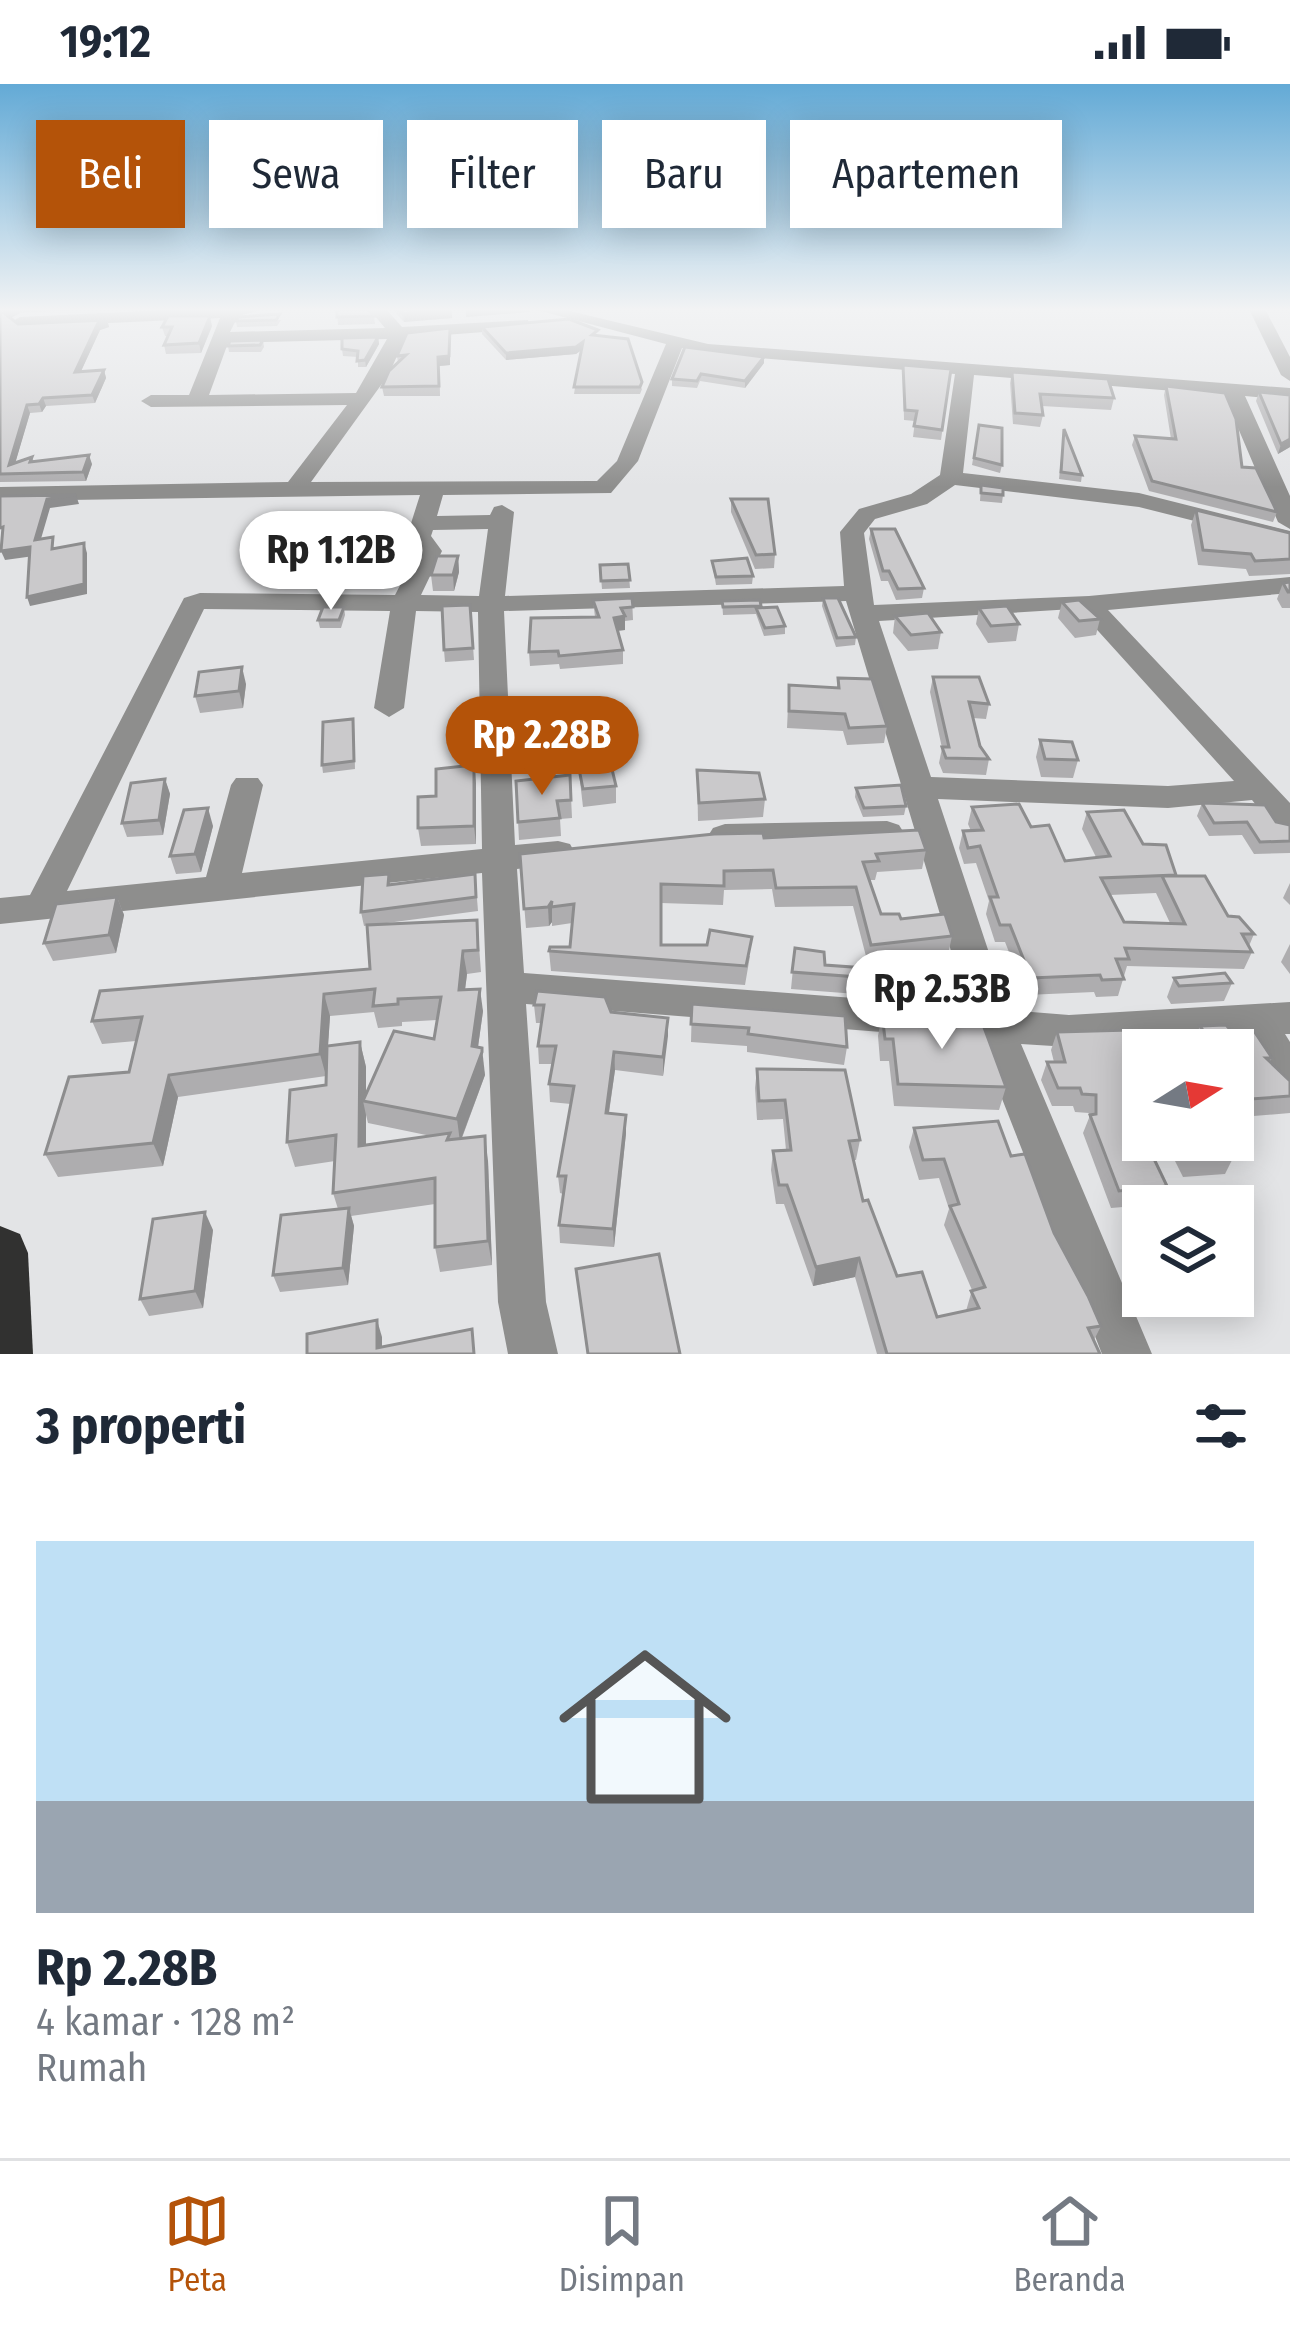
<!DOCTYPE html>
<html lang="id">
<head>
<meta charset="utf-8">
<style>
	:root { --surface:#fff; --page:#f6f6f7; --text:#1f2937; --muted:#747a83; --line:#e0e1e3; --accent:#b45309 }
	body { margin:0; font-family:"Fira Sans Condensed",sans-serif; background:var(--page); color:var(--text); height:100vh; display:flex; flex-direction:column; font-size:45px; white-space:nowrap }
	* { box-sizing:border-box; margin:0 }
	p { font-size:39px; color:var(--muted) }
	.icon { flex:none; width:66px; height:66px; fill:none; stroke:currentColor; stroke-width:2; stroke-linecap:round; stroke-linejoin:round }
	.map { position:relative; height:1270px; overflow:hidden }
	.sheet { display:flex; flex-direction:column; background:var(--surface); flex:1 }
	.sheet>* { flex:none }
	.guide { position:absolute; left:36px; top:36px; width:1218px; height:108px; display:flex; gap:24px }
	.needle { width:78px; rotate:79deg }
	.fabs { position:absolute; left:1122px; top:945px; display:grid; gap:24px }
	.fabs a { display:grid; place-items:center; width:132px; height:132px; border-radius:0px; background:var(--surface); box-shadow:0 6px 30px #0003; font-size:60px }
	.price { position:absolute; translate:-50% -102px; padding:0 27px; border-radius:42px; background:#fff; color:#222; font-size:39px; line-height:78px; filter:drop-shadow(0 3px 6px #0008) }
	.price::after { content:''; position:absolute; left:50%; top:72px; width:36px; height:27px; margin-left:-18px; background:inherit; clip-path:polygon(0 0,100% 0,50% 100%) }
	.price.selected { background:var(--accent); color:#fff }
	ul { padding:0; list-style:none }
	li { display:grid; align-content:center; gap:24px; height:636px; padding:0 36px }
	li span { display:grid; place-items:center; height:372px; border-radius:0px; color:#555 }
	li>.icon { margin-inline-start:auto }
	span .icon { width:216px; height:216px; fill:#fffc; stroke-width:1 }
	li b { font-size:51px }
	h2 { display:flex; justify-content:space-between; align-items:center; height:144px; padding:0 36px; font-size:51px }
	.pill { padding:0 42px; border-radius:0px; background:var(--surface); box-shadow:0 6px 30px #0003; font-size:42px; line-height:108px }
	.pill.selected { background:var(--accent); color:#fff }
	.status { display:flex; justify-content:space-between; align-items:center; height:84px; padding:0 60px; background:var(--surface); direction:ltr }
	.status svg { height:33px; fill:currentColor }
	.tabs { display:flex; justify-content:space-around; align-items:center; height:168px; border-top:3px solid var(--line); background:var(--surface); font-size:33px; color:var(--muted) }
	.tabs a { display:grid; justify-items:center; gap:6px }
	.tabs .selected { color:var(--accent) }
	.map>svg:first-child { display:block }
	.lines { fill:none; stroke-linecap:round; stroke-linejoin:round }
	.minor { fill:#8e8e8d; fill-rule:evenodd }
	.highway { fill:#313130; fill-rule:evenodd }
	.wall { fill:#aeadaf; fill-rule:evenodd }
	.shaded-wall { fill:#8d8d8e }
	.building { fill:#cac9cb; stroke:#8d8d8e; stroke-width:3 }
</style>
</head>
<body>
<div class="status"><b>19:12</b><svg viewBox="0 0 49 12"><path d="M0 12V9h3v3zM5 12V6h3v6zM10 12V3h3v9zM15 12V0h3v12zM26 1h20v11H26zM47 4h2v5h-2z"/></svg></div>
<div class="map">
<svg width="1290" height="1270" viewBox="0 0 1290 1270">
	<rect width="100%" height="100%" fill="#e3e4e6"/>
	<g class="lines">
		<!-- minor -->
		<g class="minor">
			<path d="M191,225H264L238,232L230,248L385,244L369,225H386L402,243L528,236V244L522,245L405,254L389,290L311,398L597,397L617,377L666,260L533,225H561L708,260L1290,304V316L1245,312L1290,412V445L1278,438L1224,311L974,291L963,389L1139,409L1290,447V461L1139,423L955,401L927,420L875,435L864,449L874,521L1089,512L1290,493V509L1108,526L1290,719V751L1278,748L1252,716L1168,724L938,715L1008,926L1069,931L1290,918V950H1285L1290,958V1008L1275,1002L1242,953L1069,963L1021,960L1152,1270H1102L979,956L965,951L959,940L969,927L846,517L504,527L515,761L558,757L570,760L575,769L570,778L517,785L524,889L919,919L933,924L939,935L933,946L919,951L526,920L546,1218L558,1270H508L498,1218L482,789L0,840V814L30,811L184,514L200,509L395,511L418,467L406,455L420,411L0,417V403L288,398L347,321L151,323L141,317L151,311H189L220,234L20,243L11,238L20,233ZM387,255L356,309L209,311L228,259ZM682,264L708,270L955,290L940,391L911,410L859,425L840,448L844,502L505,512L514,428L502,421L494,423L490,431L437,432L443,411L611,409L638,377ZM488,445L479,512L421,511L442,467L431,452L433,446ZM204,525L390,527L374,624L389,633L404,624L416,527L478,528L482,765L242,789L263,701L258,694H236L231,701L206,793L67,807ZM1073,525L1090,538L1234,697L1168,702L931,693L879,537Z"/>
			<path d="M1249,225H1265L1290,273V297L1281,291Z"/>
			<path d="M887,737L899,741L904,749L899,757L887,761L725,764L713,760L708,752L713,744L725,740Z"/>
		</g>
		<!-- highway -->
		<path class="highway" d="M0,1142L20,1150L28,1169L33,1270H0Z"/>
	</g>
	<!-- wall -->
	<g class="wall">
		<path d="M0,225H99L20,229L11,234L18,240L107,236L109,243L100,246L81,287L104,286L106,294L95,319L46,322L42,328L30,329L15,379L32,373L34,378L92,380L86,397L0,398Z"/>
		<path d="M337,225L374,232L375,240L338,241Z"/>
		<path d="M392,225H452V234L404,238Z"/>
		<path d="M281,236L277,242L237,243L236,237Z"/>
		<path d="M212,242L201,269L166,270L164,261L168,252H165L162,243Z"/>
		<path d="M482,243L598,251L642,305L640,310H574L581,266L576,270L506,276L482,250Z"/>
		<path d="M450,244V281L439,282L440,312H384L382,303L398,279L397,272Z"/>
		<path d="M378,253L379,260L366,283H358V273L343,272L342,265Z"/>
		<path d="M263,256L264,263L261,268H229L228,262Z"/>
		<path d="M764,273V279L745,304L700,297L697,304L672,302V295Z"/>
		<path d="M903,281L951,285L941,356L913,353L915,337L904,336Z"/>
		<path d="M1012,288L1114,314L1111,326L1042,322L1043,331L1040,343L1013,340L1010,299Z"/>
		<path d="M1166,302L1277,428L1273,438L1149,407L1132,361L1135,352L1171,355L1164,311Z"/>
		<path d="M1259,308L1290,311V363L1278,370L1256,317Z"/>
		<path d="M979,341L1002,381L1000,389L972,381Z"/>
		<path d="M1064,345L1082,391L1081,398L1059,395Z"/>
		<path d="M981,401L1003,411L1002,419L980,417Z"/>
		<path d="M731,415L775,470L774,484L755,485L731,428Z"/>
		<path d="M1196,426L1290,449V490L1249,492L1246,485L1198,481L1191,441Z"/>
		<path d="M871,445L924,504L922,514L896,516L888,497H881L869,455Z"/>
		<path d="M458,472L459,488L454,507H433L431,491Z"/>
		<path d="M712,477L753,492L752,500L716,501Z"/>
		<path d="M628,480L630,504L602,505L600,481Z"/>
		<path d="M1290,498V524H1282L1277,515L1283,499Z"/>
		<path d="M632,514L633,536L625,537V546L617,547L623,566V580L560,585L559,580L530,582L529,568L595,533L593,516Z"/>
		<path d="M823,514L856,553L855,561L836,563L822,522Z"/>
		<path d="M760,516L761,524L785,542V550L764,552L756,530L723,531L722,517Z"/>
		<path d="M1062,518L1100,535L1096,551L1075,554L1058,534Z"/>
		<path d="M470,521L474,576L445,578L444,566Z"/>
		<path d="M344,523L345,531L341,544H320L318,536Z"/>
		<path d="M979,524L1019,540L1016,557L988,559L976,540Z"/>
		<path d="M895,532L941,548L938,565L908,567L893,549Z"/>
		<path d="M933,593L989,620L986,635L973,634L980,662L989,675L986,691L943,689L939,679L942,664L930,608Z"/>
		<path d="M838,594L887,642L884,659L847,661L843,647L787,644L789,601L837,604Z"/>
		<path d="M246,600L243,624L200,629L195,612Z"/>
		<path d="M354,643L355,685L323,689L322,681Z"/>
		<path d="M1040,656L1078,676L1073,694L1041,693L1036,673Z"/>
		<path d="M578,680L616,702V719L583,723Z"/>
		<path d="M697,686L765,715L763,733L698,737Z"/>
		<path d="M570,691L572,734L560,735L561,752L519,756L516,697Z"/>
		<path d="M165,695L170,710L163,751L127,753L122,739Z"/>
		<path d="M476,699V760L421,762L418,744Z"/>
		<path d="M856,704L906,722L904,731L863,733L855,713Z"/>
		<path d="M1202,719L1290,741V769L1254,770L1242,751L1209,752L1197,732Z"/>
		<path d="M972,723L1031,743L1065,777L1096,773L1082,745L1087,728L1143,760L1175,792L1254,850L1249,862L1252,868L1244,885L1127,882L1118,912L1096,913L1094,908L1026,911L1005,858H995L986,830L989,817L976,779L964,780L959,764L963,747H971L968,740ZM1156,809L1170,839L1124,838L1110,811Z"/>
		<path d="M213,742L201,788L176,790L170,772Z"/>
		<path d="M764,754L926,766L922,785L877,788L875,796H869L881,830L952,852L948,871L868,880L853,822L775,823L772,805L724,806L723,821L661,819V861L750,872L745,901L551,887L549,867L570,863L572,839L552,842V838L549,842L526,844L520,770Z"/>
		<path d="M475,790L478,827L364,842L361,828L391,800Z"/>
		<path d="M1290,799V821L1283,814Z"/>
		<path d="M117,813L124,831L116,869L53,877L44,859Z"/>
		<path d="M477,836L481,888L467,890L465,906L483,927L478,963L485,991L462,1054L488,1077L492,1181L440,1188L435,1163V1120L351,1132L354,1142L348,1201L280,1208L273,1191L338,1125L333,1109L335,1077L295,1083L287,1058L326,1001V992L178,1013L163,1082L58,1093L45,1070L129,988L136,957L102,960L92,937L370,885ZM374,928L378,944L402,942V938L437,936L434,955L366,1009V983L360,958L328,962L330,932ZM366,1031L368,1039L431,1052L366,1061Z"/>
		<path d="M1290,860V890L1281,878Z"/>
		<path d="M795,864L825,881L966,901L962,918L791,905Z"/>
		<path d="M1174,894L1232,899L1224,917L1171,920L1167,913Z"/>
		<path d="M692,920L847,963L844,981L747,968V962L691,958Z"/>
		<path d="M534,921L668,934L663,992L615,986L609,1029L626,1049L614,1163L560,1159L559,1141L563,1110L560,1109L558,1092L571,1020L550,1018L549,1000L552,980H539L538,962L541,939H536Z"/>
		<path d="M882,930L1006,1003L999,1026L894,1022L889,977H880L878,952Z"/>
		<path d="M1200,942L1236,952L1272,974L1270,978L1290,997V1029L1241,1033L1233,1021V966H1196L1192,960Z"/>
		<path d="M1057,948L1143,1056H1226L1234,1072L1225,1090L1183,1093L1169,1065L1150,1066L1167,1102L1159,1120L1111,1124L1083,1049L1089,1034V1029L1075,1028L1073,1022H1052L1041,996L1047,978H1054L1051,966Z"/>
		<path d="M757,985L860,1056L856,1076H854L863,1117L897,1192L937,1233L966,1227L972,1206L944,1141L949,1125L939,1094L919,1096L909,1063L914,1044L1011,1072L1054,1149L1101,1242L1094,1256L1100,1270H877L855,1193L813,1202L784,1120H776L771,1086L773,1067L786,1066L783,1035L757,1036L755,1004Z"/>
		<path d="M213,1146L203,1224L149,1232L140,1215Z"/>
		<path d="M576,1185L680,1270H587Z"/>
	</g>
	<!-- shaded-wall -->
	<g class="shaded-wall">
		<path d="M11,225H19L20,229L7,236L4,229Z"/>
		<path d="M452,225V234L404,238L403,230Z"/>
		<path d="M466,225H530V228L466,233Z"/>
		<path d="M210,232L212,242L201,269L199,259Z"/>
		<path d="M107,236L109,243L100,246L77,296L75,288L98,239Z"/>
		<path d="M450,244V281L439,282L440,312L438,273Z"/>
		<path d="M378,253L379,260L366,283L365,276Z"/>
		<path d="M583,258V265L576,270L506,276V269Z"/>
		<path d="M764,273V279L745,304V297Z"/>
		<path d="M104,286L106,294L95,319L92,311Z"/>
		<path d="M43,314L46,322L42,328L39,320Z"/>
		<path d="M27,321L30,329L12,390L9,381Z"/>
		<path d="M1290,355V363L1278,370L1281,360Z"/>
		<path d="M89,371L92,380L86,397L83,388Z"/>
		<path d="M76,411L79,420L50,424L38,465L35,456L47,415Z"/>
		<path d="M84,459L87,469V510L30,522L27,513Z"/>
		<path d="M30,463L34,472L5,476L1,467Z"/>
		<path d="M458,472L459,488L454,507L453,491Z"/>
		<path d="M625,532V546L614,547V534Z"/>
		<path d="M242,583L246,600L243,624L239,607Z"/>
		<path d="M474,681L476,699V760L474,742Z"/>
		<path d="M165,695L170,710L163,751L159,736Z"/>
		<path d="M208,724L213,742L201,788L195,770Z"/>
		<path d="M117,813L124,831L116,869L109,851Z"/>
		<path d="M552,817V838L549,842L548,823Z"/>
		<path d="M463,867L467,890L462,929L459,906Z"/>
		<path d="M480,905L483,927L475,984L472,962Z"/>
		<path d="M324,910L330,932L326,992L320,970Z"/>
		<path d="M668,934V952L663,992V973Z"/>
		<path d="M360,958L366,983V1017H363L366,1031V1086L359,1062Z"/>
		<path d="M482,964L485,991L460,1058L457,1035Z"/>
		<path d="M614,968L615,986L606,1047V1029Z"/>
		<path d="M169,991L178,1013L163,1082L153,1059Z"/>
		<path d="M626,1031V1049L614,1163L613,1145Z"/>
		<path d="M485,1052L488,1077L492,1181L488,1157Z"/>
		<path d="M349,1124L354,1142L348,1201L343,1184Z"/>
		<path d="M205,1128L213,1146L203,1224L195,1207Z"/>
		<path d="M859,1174L855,1193L813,1202L816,1183Z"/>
		<path d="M377,1236L382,1253V1270L377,1264Z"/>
	</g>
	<!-- building -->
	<g class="building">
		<path d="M0,225H11L4,229L18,240L107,236L98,239L75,288L104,286L92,311L43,314L39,320L27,321L9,381L32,373L30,378L89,371L83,388L0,390Z"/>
		<path d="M337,225H368L374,232L337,233Z"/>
		<path d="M398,225H451L403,230Z"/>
		<path d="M280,230L276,236L236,237L238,233Z"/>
		<path d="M168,232H210L199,259L164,261L172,243H162Z"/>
		<path d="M569,235L598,246L592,251L628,255L642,298L640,303H574L583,258L576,263L506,269L482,243Z"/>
		<path d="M450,244L449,272L438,273L439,302L382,303L389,287L406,271L397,272L407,249Z"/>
		<path d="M378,253L365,276L357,277L358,267L342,265V254Z"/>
		<path d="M263,256L260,261L228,262L230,257Z"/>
		<path d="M685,263L764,273L745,297L701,290L697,297L672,295Z"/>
		<path d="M903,281L951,285L942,346L914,342L917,327L905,326Z"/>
		<path d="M1012,288L1108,295L1114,314L1040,310L1043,331L1015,329Z"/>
		<path d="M1166,302L1225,309L1236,335L1242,383L1256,384L1277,428L1152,397L1135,352L1176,355Z"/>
		<path d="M1259,308L1290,311V355L1281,360Z"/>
		<path d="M979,341L1002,344V381L974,374Z"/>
		<path d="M1064,345L1082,391L1061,388Z"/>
		<path d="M981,401L1003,404V411L981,409Z"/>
		<path d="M76,411L47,415L35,456L53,453L52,465L84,459V500L27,513L30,463L1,467L3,443L0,444V412Z"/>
		<path d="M731,415H768L775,470L756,471Z"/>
		<path d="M1196,426L1290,449V475L1255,477L1251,470L1203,466Z"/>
		<path d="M871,445H895L924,504L898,505L889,487H883Z"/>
		<path d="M437,472H458L453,491H431Z"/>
		<path d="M747,474L753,492L716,493L712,477Z"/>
		<path d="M628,480L630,496L601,497L600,481Z"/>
		<path d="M1290,498V508H1288L1283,499Z"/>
		<path d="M632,514L633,523L621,524L625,532L614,534L623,566L559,572L558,567L529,568L531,534L599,533L593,516Z"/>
		<path d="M823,514H838L856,553L837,554Z"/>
		<path d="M760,516L761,522L723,523L722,517Z"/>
		<path d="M1079,516L1100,535L1079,537L1062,518Z"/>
		<path d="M470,521L473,564L444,566L442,522Z"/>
		<path d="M1007,522L1019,540L991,542L979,524Z"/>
		<path d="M323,523H344L339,536H318Z"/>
		<path d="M777,523L785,542L765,544L756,524Z"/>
		<path d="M928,529L941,548L911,551L895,532Z"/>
		<path d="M242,583L239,607L195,612L199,588Z"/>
		<path d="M933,593H979L989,620L969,618L980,662L989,675L946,674L942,663H949Z"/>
		<path d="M838,594L872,595L887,642L849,644L845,630L789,627V601L839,604Z"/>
		<path d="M353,635L354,677L322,681L323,638Z"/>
		<path d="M1040,656L1072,658L1078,676L1045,675Z"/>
		<path d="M610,677L616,702L583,705L578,680Z"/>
		<path d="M474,681V742L418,744V713L436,712V685Z"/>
		<path d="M697,686L759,689L765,715L699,719Z"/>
		<path d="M570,691L571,716L557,717L560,734L518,738L516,697Z"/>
		<path d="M165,695L159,736L122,739L131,699Z"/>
		<path d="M901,701L906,722L864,724L856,704Z"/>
		<path d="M1202,719L1265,721L1276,738L1290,741V757L1260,758L1247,738L1214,739Z"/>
		<path d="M1019,720L1031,743L1049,741L1065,777L1110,772L1087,728L1124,726L1143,760L1166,761L1176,791L1101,794L1124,838L1185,840L1162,792H1205L1228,832L1239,833L1254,850H1242L1252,868L1125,864L1129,875H1116L1124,895L1102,896L1100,891L1031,894L1010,841H1000L990,813H998L980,762L968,764L963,747L983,746L972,723Z"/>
		<path d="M208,724L195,770L170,772L184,726Z"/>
		<path d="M919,746L926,766L876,770L879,777L863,778L881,830H899L901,835L945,830L952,852L871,861L856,803L776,804L773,786L724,787V802L661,800V861H707L710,846L752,853L746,882L549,867L550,863H570L574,820L551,823L552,817L548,823L524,825L520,770L714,750L763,749L764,754Z"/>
		<path d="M389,790L388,801L475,790L476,813L361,828L363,792Z"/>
		<path d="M117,813L109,851L44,859L56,820Z"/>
		<path d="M477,836L478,866L463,867L459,906L480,905L472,962L482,964V968L457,1035L363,1017L394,947L434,955L441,913L398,915V920L373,922L375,905L324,910L320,970L169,991L153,1059L45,1070L69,993L129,988L142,933L92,937L100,907L370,885L367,841Z"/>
		<path d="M795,864L824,868L825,881L963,891L966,901L792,888Z"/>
		<path d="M1225,889L1232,899L1179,902L1174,894Z"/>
		<path d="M537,907L605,913L611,928L668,934L663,973L614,968L606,1029L626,1031L613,1145L559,1141L566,1092H558L574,1002L549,1000L556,962H538L544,921H534Z"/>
		<path d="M692,920L845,932L847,963L748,950L749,944L691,940Z"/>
		<path d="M882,930L982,938L1006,1003L898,1000L893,955H885Z"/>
		<path d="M1226,941L1236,952L1254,947L1272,974H1266L1290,997V1012L1251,1015L1233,990V966H1217L1200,942Z"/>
		<path d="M1131,946L1143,979V1056H1145L1167,1102L1119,1107L1090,1031L1096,1030V1011L1082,1010L1080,1004H1058L1047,978H1065L1057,948Z"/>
		<path d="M360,958L359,1062L450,1049L447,1056L485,1052L488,1157L435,1163V1094L333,1109L336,1051L287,1058L290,1006L326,1001L327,962Z"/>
		<path d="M757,985L845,986L860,1056L849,1057L863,1117L868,1116L897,1192L922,1188L937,1233L979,1224L971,1207L985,1203L950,1122L959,1120L944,1075L923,1076L914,1044L998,1037L1011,1072L1025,1070L1054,1149L1088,1212L1101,1242L1088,1244L1100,1270H887L859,1174L816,1183L787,1101H779L773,1067L791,1066L785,1016L759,1017Z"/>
		<path d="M1182,1056H1226L1234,1072L1191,1075Z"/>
		<path d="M349,1124L343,1184L273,1191L281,1131Z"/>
		<path d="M205,1128L195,1207L140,1215L153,1135Z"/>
		<path d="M659,1170L680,1270H588L576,1185Z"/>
		<path d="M377,1236V1264L472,1245L474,1270H307V1250Z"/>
	</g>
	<!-- sky -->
	<linearGradient id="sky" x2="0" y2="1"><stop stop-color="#63aad6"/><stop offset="0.56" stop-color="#f2f3f4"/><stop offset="1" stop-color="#f2f3f4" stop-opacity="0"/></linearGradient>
	<rect width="1290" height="403" fill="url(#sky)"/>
</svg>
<div class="fabs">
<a><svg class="needle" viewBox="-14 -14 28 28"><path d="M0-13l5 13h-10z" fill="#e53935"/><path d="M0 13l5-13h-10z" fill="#747a83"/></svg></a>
<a><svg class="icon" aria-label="layers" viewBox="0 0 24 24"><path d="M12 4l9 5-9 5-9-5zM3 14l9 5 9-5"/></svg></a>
</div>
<b class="price" style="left:331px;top:529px">Rp 1.12B</b>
<b class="price selected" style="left:542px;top:714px">Rp 2.28B</b>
<b class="price" style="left:942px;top:968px">Rp 2.53B</b>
<div class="guide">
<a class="pill selected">Beli</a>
<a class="pill">Sewa</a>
<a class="pill">Filter</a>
<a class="pill">Baru</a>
<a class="pill">Apartemen</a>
</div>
</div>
<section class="sheet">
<h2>3 properti<svg class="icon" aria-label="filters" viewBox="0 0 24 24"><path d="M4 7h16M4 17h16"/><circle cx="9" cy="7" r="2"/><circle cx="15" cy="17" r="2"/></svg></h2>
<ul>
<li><span style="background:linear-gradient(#bfe0f5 70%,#9aa5b1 0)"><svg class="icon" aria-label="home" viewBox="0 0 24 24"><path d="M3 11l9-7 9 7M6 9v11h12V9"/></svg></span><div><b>Rp 2.28B</b><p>4 kamar · 128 m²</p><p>Rumah</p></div></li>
</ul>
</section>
<nav class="tabs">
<a class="selected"><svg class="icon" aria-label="map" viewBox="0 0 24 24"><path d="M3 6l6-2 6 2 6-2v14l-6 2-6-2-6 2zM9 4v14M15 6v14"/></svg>Peta</a>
<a><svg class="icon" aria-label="saved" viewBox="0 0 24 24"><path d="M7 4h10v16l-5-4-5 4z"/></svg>Disimpan</a>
<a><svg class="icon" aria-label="home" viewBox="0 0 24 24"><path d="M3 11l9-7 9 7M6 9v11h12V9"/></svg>Beranda</a>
</nav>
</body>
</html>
